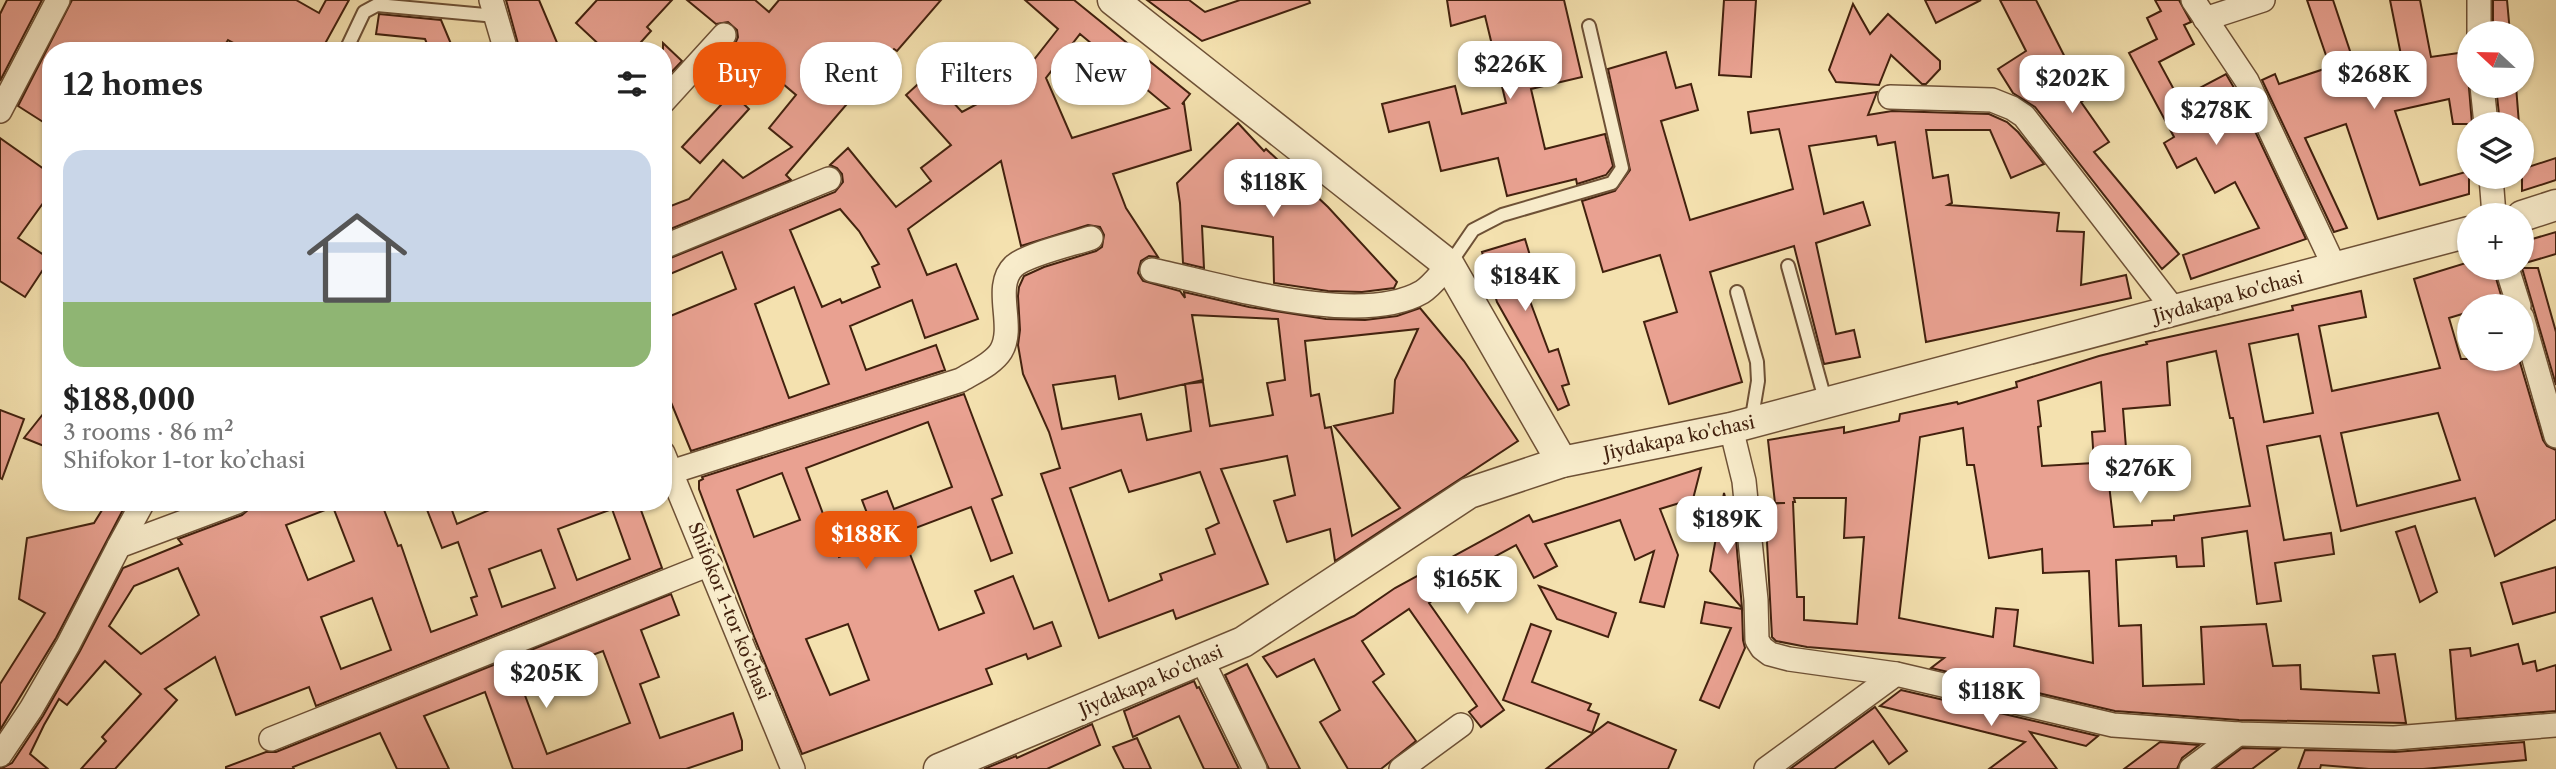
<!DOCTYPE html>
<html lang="en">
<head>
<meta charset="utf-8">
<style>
	:root { --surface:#fff; --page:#f6f6f6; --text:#222; --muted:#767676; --line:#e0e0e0; --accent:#ea580c }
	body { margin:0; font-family:"Libre Caslon Text",serif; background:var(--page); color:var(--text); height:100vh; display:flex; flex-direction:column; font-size:26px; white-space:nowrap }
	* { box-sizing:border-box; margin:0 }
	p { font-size:23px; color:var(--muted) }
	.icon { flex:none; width:38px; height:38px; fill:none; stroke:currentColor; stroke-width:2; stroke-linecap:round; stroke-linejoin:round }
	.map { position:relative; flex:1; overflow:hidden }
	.sheet { position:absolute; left:42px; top:42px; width:630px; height:469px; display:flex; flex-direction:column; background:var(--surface); border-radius:28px; box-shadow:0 2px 5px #0004 }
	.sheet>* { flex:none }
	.guide { position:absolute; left:693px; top:42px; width:665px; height:63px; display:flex; gap:14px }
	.needle { width:46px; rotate:292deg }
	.buttons { position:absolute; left:2457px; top:21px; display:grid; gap:14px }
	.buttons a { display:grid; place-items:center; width:77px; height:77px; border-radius:50%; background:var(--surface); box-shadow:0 2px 5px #0004; font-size:35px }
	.price { position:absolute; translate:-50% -60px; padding:0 16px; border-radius:14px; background:#fff; color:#222; font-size:23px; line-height:46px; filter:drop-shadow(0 2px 4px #0008) }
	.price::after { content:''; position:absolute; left:50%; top:42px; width:21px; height:16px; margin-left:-10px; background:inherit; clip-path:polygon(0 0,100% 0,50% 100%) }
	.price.active { background:var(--accent); color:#fff }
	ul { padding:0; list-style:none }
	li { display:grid; align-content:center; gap:14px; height:371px; padding:0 21px }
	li+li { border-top:2px solid var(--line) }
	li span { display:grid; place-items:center; height:217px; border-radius:21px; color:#555 }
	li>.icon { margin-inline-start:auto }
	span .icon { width:126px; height:126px; fill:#fffc; stroke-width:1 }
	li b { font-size:30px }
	h2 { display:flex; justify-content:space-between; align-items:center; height:84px; padding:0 21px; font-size:30px }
	.chip { padding:0 24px; border-radius:28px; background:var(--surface); box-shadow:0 2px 5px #0004; font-size:24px; line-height:63px }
	.chip.active { background:var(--accent); color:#fff }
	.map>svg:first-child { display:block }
	.building { fill:#e9a191; stroke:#42210e; stroke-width:2; fill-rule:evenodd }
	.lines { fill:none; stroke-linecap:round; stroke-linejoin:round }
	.service-casing { stroke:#6e5136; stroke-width:16 }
	.minor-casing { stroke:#6e5136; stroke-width:26 }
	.tertiary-casing { stroke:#6e5136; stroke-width:33 }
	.service { stroke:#f8eccb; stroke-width:12 }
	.minor { stroke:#f8eccb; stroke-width:23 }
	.tertiary { stroke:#f8eccb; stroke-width:30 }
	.labels { text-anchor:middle; stroke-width:7; stroke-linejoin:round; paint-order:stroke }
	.street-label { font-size:18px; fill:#42210e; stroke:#f8eccb }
</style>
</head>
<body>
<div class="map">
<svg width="2556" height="769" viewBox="0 0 2556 769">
	<rect width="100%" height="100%" fill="#f4e1af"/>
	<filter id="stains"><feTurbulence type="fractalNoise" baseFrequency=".00286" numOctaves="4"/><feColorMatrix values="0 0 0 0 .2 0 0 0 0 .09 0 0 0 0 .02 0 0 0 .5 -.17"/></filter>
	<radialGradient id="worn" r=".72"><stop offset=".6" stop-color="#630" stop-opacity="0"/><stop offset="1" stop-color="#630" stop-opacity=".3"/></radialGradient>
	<!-- building -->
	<g class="building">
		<path d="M7,0H42L0,81V14Z"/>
		<path d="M72,0H296L319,13L326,0H349L321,51H248L228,40L221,51H51V127L18,106Z"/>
		<path d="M506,0H539L558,45L545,51H520Z"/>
		<path d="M597,0H672L647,27L651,31L633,51H606L576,23Z"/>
		<path d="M687,0H755L769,12L779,0H941L897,51L894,49L786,175L791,180L663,232V209L689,199L723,160L743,178L792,147L769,128L796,95L743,50L719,78L710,71L735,44L738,37L737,30L728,22L716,24Z"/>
		<path d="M1025,0H1074L1190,94L1182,104L1184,103L1191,150L1113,174L1126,208L1158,257L1149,256L1141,261L1138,273L1143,281L1180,291L1185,298L1184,292L1249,307L1326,319L1365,320L1397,316L1420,308L1464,361L1518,441L1335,561L1330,529L1287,542L1274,501L1295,495L1287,456L1221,469L1268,584L1176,619L1173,610L1099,638L1041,474L1060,468L1049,432L1023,374L1018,345L1020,330L1018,296L1019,287L1024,276L1044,267L1096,251L1102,247L1104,235L1100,227L1088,225L1021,246L1001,161L908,229L927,275L956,264L978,319L925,338L912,300L850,326L866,370L936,345L945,370L691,451L663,383V319L736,289L722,252L663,277V261L835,192L843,182L842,174L837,168L830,165L848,148L896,207L931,181L921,168L951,145L906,95L928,75L962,112L1015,84L1058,29ZM1080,34L1169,108L1072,138L1046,78ZM840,209L859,231L879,264L872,267L880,287L842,303L840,299L822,307L790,230ZM794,287L829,384L789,398L755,304ZM1192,315L1278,319L1285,380L1267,383L1273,415L1210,426L1203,382L1185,384L1191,431L1147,440L1141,414L1062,429L1053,385L1115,376L1119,399L1203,380ZM1418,329L1395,380L1393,413L1334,426L1400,508L1352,536L1331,427L1325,428L1319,394L1311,396L1305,341ZM1121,470L1129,492L1200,472L1219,523L1206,529L1215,554L1160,574L1162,580L1109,601L1070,488Z"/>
		<path d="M1147,0H1189L1205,12L1240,0H1309L1310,3L1202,41Z"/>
		<path d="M1447,0H1564L1582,77L1531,89L1545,149L1605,134L1613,166L1606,175L1577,184L1576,179L1507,196L1498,158L1441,171L1429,122L1389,132L1382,104L1455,86L1462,114L1506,103L1485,16L1451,26Z"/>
		<path d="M1724,0H1756L1751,77L1719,75Z"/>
		<path d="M1925,0H1981L1936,23Z"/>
		<path d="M2000,0H2036L2076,79L2088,72L2100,90L2081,102L2109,142L2094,152L2179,254L2162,269L2035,107L2013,93L1998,69L2026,51Z"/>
		<path d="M2155,0H2179L2191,22L2184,25L2194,44L2159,62L2179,99L2226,74L2237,93L2306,239L2191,279L2183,255L2259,228L2235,182L2215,193L2196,158L2177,168L2164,143L2174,137L2129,53L2157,39L2147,18L2161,11Z"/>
		<path d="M2307,0H2333L2358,75L2402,60L2390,0H2420L2431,57L2466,52L2472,124H2453L2449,99L2395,111L2420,185L2469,171V194L2378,219L2346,124L2305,138L2347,228L2334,232L2262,80L2275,74L2279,84L2330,67Z"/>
		<path d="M2493,0H2507L2510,33H2493Z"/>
		<path d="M1853,4L1870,34L1888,14L1940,61V69L1926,84H1922L1891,55L1879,85L1836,82L1829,70Z"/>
		<path d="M379,14L441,20L454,51H430L425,39L376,34Z"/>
		<path d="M663,43L682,61L663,81Z"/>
		<path d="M1666,52L1676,88L1691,84L1698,110L1661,121L1690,220L1793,189L1779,129L1751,133L1748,112L1877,92L1868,115L1892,111L1989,114L2007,122L2018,132L2044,164L2011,178L1990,130H1926L1933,178L1948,175L1952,203L1948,205L2059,213L2057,231L2084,232L2081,285L2126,275L2131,298L1926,342L1895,142L1878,145L1876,136L1809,146L1824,214L1863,202L1870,225L1816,243L1836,334L1854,330L1860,357L1824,364L1794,246L1710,272L1742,382L1669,404L1644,322L1677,312L1660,255L1603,272L1582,201L1615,191L1630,170L1608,69Z"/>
		<path d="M2496,86H2516L2519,124H2500Z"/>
		<path d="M732,93L749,109L700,163L682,147Z"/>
		<path d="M1238,123L1264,151L1266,149L1328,207L1397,282L1394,288L1362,292L1328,291L1274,283L1273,237L1202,226L1204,268L1183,263L1180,203L1177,183Z"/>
		<path d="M0,138L51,174V192L18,238L50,259L25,297L0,281Z"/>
		<path d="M2556,158V180L2522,191V169Z"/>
		<path d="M2556,232V254L2522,264V242Z"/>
		<path d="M1525,239L1540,289L1527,293L1549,352L1558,349L1569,384L1562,386L1569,405L1558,410L1497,302L1482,252Z"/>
		<path d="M2469,262V268H2493L2503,302L2489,306H2469V312L2449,318L2461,359H2519L2543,440L2547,446L2556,450V519L2495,556L2475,498L2341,531L2320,436L2267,446L2284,540L2331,533L2334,554L2275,563L2281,601L2257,604L2247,531L2202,538L2204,566L2177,567L2176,556L2116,560L2119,626L2141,625L2143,686L2204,684L2201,627L2266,624L2273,666L2300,665L2301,689L2379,693L2373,656L2395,654L2406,723L2239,720L2115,711L1931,668L1944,658L1807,647L1776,641L1772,637L1765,504L1785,503H1775L1768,440L1844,427V433L1899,421L1900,414L1957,402L1958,404L2017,387L2016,382L2099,356L2147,344L2146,342L2293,310L2292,306L2361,291L2366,317L2319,326L2332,391L2440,368L2414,279ZM2298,334L2313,413L2264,422L2249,344ZM2216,351L2230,418H2233L2250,506L2174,516V520L2152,521V525L2114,527L2108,476L2128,474L2123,409L2170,405L2167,362ZM2101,382L2105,431L2092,432L2094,463L2042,466L2038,427L2041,426L2038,401ZM2438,413L2460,480L2357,506L2341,433ZM1963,428L1967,465H1974L1989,558L2042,549L2043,573L2089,571L2093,663L2014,646L2018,610L1996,608L1993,637L1899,618L1920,437ZM1794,498H1846L1844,538L1864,537L1857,624L1804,620V597H1797L1793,502H1795Z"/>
		<path d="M2522,268H2538L2556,332V385Z"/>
		<path d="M964,394L1002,495L992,499L1012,553L991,561L971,507L902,533L939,630L984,613L975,591L1013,576L1034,629L1052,622L1061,646L1028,659L1026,654L986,669L992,684L802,754L755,639L699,489V481L703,479L702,477ZM928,422L952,487L894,509L887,491L862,500L878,542L839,557L806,468ZM782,473L800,520L754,537L737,490ZM848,624L869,680L830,695L806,639Z"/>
		<path d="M51,404V436L44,446L24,438Z"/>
		<path d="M0,410L24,419L2,479L0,478Z"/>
		<path d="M1701,468L1693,499L1660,509L1678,555L1664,607L1640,602L1654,551L1635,560L1620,520L1545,544L1557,566L1534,578L1516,545L1466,572L1469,576L1429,603L1504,710L1481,727L1469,712L1477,706L1409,609L1362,641L1384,674L1373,682L1416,741L1381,769H1348L1320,722L1340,710L1314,659L1277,677L1263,657L1354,616L1395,588L1529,515L1533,522Z"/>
		<path d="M1724,493L1736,539L1742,608L1710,571Z"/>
		<path d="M107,502H127L56,638L0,730V684L45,613L19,599L27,538L94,523Z"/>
		<path d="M251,502H381L398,546L401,545L431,632L477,615L471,598L477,596L458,542L442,548L424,502H449L457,524L508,502H638L662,568L316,706L309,687L236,715L215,657L165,689L177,700L115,769H81L106,741L102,737L141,694L105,661L67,705L59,699L44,725L30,754L48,769H0L12,763L43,716L80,651L123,568L182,544L178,539L242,515L248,510ZM333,507L354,561L308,580L286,525ZM612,509L630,559L577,580L558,529ZM541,550L555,588L502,607L489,569ZM178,568L199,615L141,654L109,626L134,586ZM372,598L391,650L341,669L321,617Z"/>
		<path d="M2415,526L2437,592L2420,602L2396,532Z"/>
		<path d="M2556,567V612L2513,624L2501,583Z"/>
		<path d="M1539,586L1616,613L1608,637L1557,619Z"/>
		<path d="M671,594L679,615L641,630L659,677L640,684L660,738L733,713L742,741V750L686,769H513L485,692L424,716L449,769H397L380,733L293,767L294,769H226V767L266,752H276ZM603,651L630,723L547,754L520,682Z"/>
		<path d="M1705,602L1742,609L1743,640L1745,648L1719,708L1700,700L1731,628L1701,623Z"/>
		<path d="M1531,624L1551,631L1532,682L1591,704L1588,710L1599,714L1592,733L1503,700Z"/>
		<path d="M2518,644L2523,664L2535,661L2537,671L2556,665V711L2456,719L2450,650L2470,648L2471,656Z"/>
		<path d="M1247,664L1274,718L1300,769H1269L1225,675Z"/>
		<path d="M1194,681L1197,688L1199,687L1239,769H1204L1179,716L1133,737L1124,711Z"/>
		<path d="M1901,690L2098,736L2086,746L2030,732L2057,769H1989L2025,742L1880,706Z"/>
		<path d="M1875,707L1907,751L1889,764L1873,741L1834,769H1790Z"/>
		<path d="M1608,722L1676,750L1668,769H1546Z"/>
		<path d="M1092,724L1100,745L1047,769H984L1016,756L1017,758Z"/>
		<path d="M1137,738L1151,769H1124L1113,747Z"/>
		<path d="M2160,742L2199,745L2182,758L2177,769H2124Z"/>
		<path d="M2524,742L2526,760L2423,769H2369L2321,765L2320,769H2298L2305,750L2395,752Z"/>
		<path d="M2242,748L2279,749L2252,769H2214Z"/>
	</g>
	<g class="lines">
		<!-- service casing -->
		<g class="service-casing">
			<g id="service">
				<path d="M346,50L364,12L377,5L496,16"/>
				<path d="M1449,265L1473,230L1502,215L1612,183L1622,168L1589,26"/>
				<path d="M1788,266L1826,403"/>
				<path d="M1737,292L1757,362L1758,381L1751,423"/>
			</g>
		</g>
		<!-- minor casing -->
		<g class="minor-casing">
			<g id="minor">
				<path d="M491,0L506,51"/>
				<path d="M2193,0L2247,81L2335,268"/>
				<path d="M2479,0V33"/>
				<path d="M2205,19L2263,0"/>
				<path d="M2482,86L2486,124"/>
				<path d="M1890,97L1992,100L2012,108L2024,116L2175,311"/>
				<path d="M663,102L724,35"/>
				<path d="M0,111L58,0"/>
				<path d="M2491,177L2494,215"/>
				<path d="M663,247L829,179"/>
				<path d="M2507,268L2519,306"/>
				<path d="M1152,270C1222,285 1359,328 1422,292C1432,286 1441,273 1449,265"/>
				<path d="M2522,317L2556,436"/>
				<path d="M1731,428L1744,481L1756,600L1757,640L1762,648L1770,654L1789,659L1896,674L2113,725L2238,734L2394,738L2556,725"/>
				<path d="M663,453L793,769"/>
				<path d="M671,472L961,380C974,372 993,364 1001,351C1016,326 992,287 1014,266C1028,254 1073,244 1091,238"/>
				<path d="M119,546L143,502"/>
				<path d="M1202,660L1255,769"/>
				<path d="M271,739L710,564"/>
				<path d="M0,755L31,709L68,645L119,546L237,502"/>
				<path d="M1401,769L1461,725"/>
				<path d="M1766,769L1896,674"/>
				<path d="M2191,769L2238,734"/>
			</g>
		</g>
		<!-- tertiary casing -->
		<g class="tertiary-casing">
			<g id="tertiary">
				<path d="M1113,0L1449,265L1562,462"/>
				<path d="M2522,216L2556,205"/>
				<path d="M939,769L1243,642L1469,493L1562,462L1731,428L2469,232"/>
			</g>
		</g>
		<!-- service -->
		<use href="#service" class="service"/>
		<!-- minor -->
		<use href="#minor" class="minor"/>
		<!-- tertiary -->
		<use href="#tertiary" class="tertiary"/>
	</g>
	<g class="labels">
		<!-- street labels -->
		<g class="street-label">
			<text transform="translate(2228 297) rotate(-15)" y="6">Jiydakapa ko'chasi</text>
			<text transform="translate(1679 438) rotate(-12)" y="6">Jiydakapa ko'chasi</text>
			<text transform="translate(729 611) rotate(68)" y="6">Shifokor 1-tor koʼchasi</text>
			<text transform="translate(1151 681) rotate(-23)" y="6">Jiydakapa ko'chasi</text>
		</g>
	</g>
	<rect width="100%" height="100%" filter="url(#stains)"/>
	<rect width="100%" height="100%" fill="url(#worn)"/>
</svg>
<div class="buttons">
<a><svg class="needle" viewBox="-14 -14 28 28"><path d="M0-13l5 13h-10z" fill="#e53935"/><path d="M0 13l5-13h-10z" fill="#767676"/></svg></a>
<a><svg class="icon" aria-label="layers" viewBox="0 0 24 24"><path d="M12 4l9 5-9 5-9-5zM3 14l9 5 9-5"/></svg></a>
<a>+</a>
<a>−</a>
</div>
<b class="price" style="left:1510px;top:101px">$226K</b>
<b class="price" style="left:2374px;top:111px">$268K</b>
<b class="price" style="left:2072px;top:115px">$202K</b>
<b class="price" style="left:2216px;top:147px">$278K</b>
<b class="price" style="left:1273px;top:219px">$118K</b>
<b class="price" style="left:1525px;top:313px">$184K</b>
<b class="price" style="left:2140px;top:505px">$276K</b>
<b class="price" style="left:1727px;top:556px">$189K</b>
<b class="price active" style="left:866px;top:571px">$188K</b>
<b class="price" style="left:1467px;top:616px">$165K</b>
<b class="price" style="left:546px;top:710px">$205K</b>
<b class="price" style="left:1991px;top:728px">$118K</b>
<div class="guide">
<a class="chip active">Buy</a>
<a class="chip">Rent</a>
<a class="chip">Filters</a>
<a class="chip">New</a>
</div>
<section class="sheet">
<h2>12 homes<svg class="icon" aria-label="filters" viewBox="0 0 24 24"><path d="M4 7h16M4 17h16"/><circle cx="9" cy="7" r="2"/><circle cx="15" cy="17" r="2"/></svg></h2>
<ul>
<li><span style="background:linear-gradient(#c9d6e8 70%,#8fb573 0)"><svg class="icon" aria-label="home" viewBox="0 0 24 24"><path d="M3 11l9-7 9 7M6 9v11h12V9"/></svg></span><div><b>$188,000</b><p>3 rooms · 86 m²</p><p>Shifokor 1-tor koʼchasi</p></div></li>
</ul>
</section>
</div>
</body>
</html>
